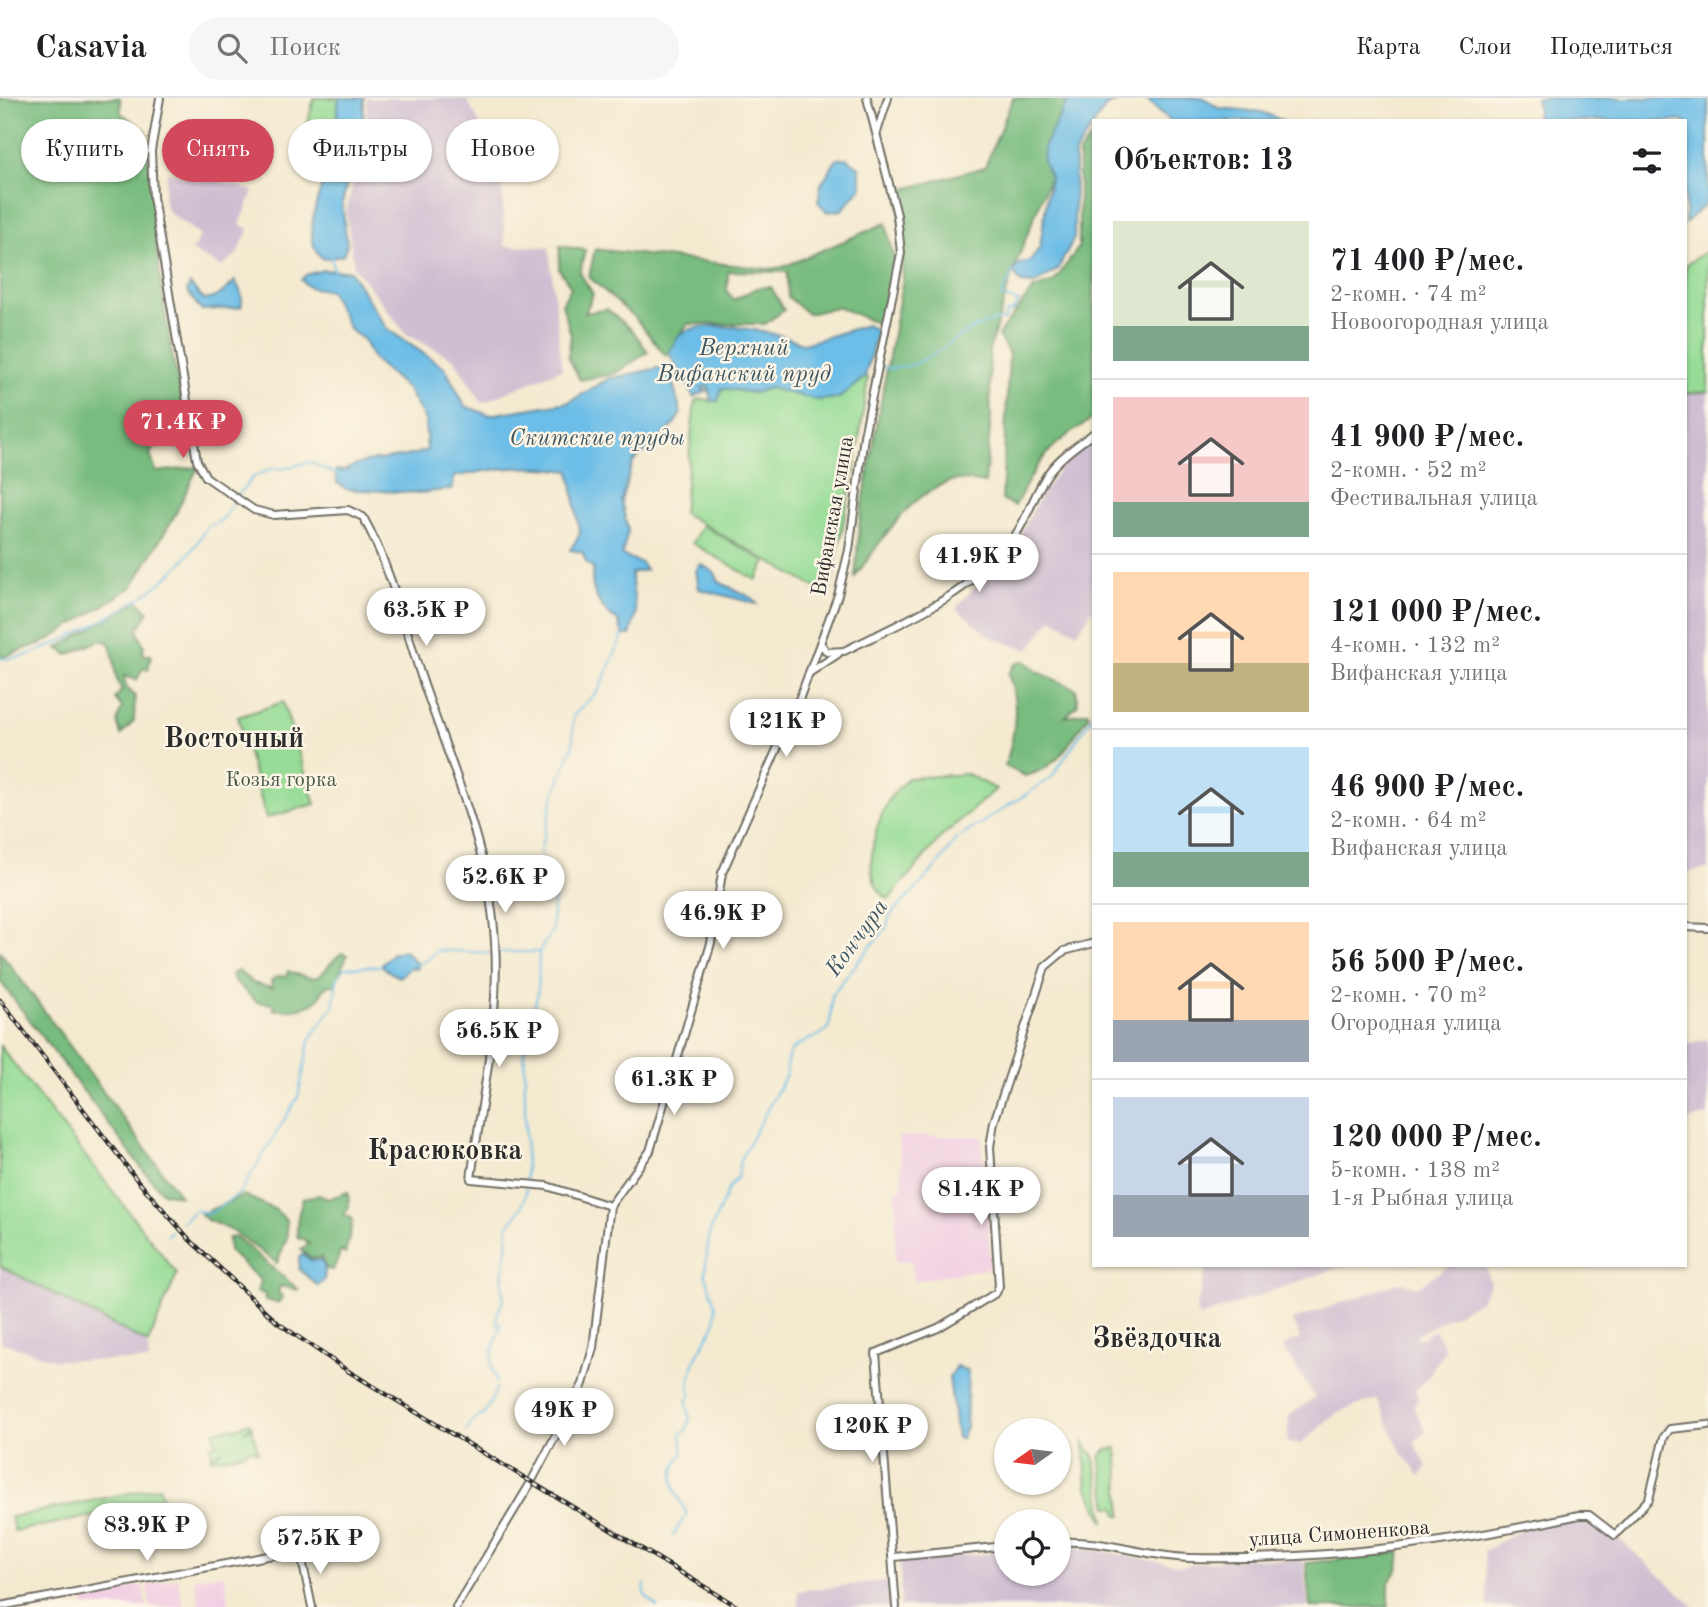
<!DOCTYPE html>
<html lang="ru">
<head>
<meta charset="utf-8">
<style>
	:root { --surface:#fff; --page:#f6f6f6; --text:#202124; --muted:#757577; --line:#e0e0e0; --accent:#d1495b }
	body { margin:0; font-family:"Old Standard TT",serif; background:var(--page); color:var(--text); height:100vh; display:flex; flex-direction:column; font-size:26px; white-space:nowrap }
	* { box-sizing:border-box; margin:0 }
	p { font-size:23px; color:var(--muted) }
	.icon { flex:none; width:38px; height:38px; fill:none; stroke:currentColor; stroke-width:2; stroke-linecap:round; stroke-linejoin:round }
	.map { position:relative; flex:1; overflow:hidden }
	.sheet { position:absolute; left:1092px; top:21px; width:595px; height:1148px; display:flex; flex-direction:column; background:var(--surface); border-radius:0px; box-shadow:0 2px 5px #0004 }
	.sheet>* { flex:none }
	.guide { position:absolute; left:21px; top:21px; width:665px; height:63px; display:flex; gap:14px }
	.needle { width:46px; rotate:256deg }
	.tools { position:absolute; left:994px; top:1320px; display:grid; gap:14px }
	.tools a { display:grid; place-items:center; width:77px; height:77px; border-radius:50%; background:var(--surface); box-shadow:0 2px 5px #0004; font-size:35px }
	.price { position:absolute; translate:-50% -60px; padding:0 16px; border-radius:24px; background:#fff; color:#222; font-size:23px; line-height:46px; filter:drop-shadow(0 2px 4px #0008) }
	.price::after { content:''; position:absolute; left:50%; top:42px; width:21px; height:16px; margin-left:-10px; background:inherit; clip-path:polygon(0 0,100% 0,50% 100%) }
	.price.selected { background:var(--accent); color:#fff }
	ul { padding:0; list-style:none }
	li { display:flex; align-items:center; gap:21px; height:175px; padding:0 21px }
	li+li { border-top:2px solid var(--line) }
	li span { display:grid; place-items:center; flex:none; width:196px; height:140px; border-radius:0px; color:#555 }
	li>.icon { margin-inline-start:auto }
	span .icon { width:84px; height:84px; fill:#fffc; stroke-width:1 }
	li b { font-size:30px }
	h2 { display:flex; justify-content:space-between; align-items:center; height:84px; padding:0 21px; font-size:30px }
	.tag { padding:0 24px; border-radius:32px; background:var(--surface); box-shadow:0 2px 5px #0004; font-size:24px; line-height:63px }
	.tag.selected { background:var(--accent); color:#fff }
	header { display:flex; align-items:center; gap:42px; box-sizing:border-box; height:98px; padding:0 35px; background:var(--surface); border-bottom:2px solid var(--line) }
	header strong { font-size:33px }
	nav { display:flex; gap:38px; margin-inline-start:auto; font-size:24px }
	.search { width:490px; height:63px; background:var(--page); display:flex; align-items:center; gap:18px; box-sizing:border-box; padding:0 24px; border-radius:38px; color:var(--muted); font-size:26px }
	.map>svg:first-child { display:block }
	.built { fill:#f1d0e3 }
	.industrial { fill:#cebed1 }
	.green { fill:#96dc96; stroke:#608460; stroke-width:2 }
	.forest { fill:#78bc7f; stroke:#527455; stroke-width:2 }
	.water { fill:#6cbde7; stroke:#4c7489; stroke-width:2 }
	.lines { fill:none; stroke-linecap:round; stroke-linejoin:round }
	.stream { stroke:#6cbde7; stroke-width:2 }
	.secondary-casing { stroke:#716e65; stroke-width:10 }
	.secondary { stroke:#fff; stroke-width:6 }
	.rail-casing { stroke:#2b2b2b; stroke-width:4.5 }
	.rail { stroke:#fcf5e5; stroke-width:2; stroke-dasharray:5; stroke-linecap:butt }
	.labels { text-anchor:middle; stroke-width:5; stroke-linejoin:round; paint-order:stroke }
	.street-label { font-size:21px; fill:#2b2b2b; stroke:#fcf5e5 }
	.park-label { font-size:21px; fill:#465746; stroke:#fcf5e5 }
	.water-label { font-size:23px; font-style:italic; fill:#3e5763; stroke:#fcf5e5 }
	.district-label { font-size:28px; font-weight:bold; fill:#2b2b2b; stroke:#fcf5e5 }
</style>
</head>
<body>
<header>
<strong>Casavia</strong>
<div class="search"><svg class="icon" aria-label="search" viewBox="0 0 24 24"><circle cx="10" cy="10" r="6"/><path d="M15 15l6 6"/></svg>Поиск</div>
<nav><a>Карта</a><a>Слои</a><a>Поделиться</a></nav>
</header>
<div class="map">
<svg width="1708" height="1509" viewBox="0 0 1708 1509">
	<rect width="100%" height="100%" fill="#fcf5e5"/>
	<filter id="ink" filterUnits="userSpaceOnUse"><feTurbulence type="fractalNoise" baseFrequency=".0143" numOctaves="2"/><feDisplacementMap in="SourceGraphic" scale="14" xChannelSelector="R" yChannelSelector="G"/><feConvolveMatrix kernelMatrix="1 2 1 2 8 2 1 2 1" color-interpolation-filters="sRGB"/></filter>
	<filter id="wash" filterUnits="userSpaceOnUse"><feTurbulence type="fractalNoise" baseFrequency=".00686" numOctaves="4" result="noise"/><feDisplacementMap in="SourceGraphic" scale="28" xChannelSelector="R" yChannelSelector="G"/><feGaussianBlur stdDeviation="1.57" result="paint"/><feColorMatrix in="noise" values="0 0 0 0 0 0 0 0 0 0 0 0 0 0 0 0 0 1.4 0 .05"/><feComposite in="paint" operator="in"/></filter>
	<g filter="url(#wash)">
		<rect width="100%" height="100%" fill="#f4ead0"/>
		<!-- built -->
		<g class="built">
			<path d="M899,1038H982L991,1170L913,1183L911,1163L895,1164L896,1091H902Z"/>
			<path d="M224,1476L230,1509H200L194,1480Z"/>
			<path d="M178,1480L184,1509H151L146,1487Z"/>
			<path d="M142,1487L147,1509H86L84,1500Z"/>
		</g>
		<!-- industrial -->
		<g class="industrial">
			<path d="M367,0H466L501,66L505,148L549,149L562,271L482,305L454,261L406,236L354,169L346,114L366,34Z"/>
			<path d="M167,74L193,80L196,75L253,93L240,127L249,131L237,156L222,169L192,153L200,137L168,114L164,102Z"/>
			<path d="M1708,293V771L1685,775V296Z"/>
			<path d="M1094,336V510L1077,535L1052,520L1029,552L992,540L956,510L1020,437L1041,397L1070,358Z"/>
			<path d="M1708,941V1017L1687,1023L1685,946Z"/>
			<path d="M1207,1167H1346L1199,1219L1196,1212Z"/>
			<path d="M1450,1167H1485L1490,1185L1480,1203L1416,1237L1419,1241L1435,1232L1445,1251L1428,1279L1415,1292L1419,1301L1413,1307L1426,1334L1414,1344L1428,1370L1420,1378L1401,1353L1377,1301L1338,1314L1301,1346L1287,1345L1289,1318L1315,1299L1282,1248L1300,1241L1293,1222L1401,1184L1417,1189Z"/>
			<path d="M0,1168L148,1245L149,1263L55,1262L0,1244Z"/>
			<path d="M1590,1415L1615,1437L1695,1509H1488L1484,1453L1544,1419Z"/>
			<path d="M1074,1448L1181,1468L1239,1460L1303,1462L1308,1509H901L900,1462L1006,1454V1475H1059V1449Z"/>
			<path d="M892,1482L893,1509H798V1493Z"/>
		</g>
		<!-- green -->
		<g class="green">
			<path d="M314,0H339L333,52L314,65H306L308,45L314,34L306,31Z"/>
			<path d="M1708,152V293L1685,296V172L1687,166Z"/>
			<path d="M865,279L868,280L855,369L830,490L818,491L683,415L695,303L699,301L718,303L721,290L754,295L770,290L839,300Z"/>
			<path d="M702,427L766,464L756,482L692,445Z"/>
			<path d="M283,604L315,706L266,720L238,619Z"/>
			<path d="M967,676L996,691L941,739L889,801C859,785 874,731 887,705C891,696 901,688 908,680Z"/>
			<path d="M0,948L177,1176L148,1245L0,1168Z"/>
			<path d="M249,1324L251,1327L244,1333L252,1329L258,1354L251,1351L238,1357L211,1361L222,1352L212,1358L210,1348L219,1345H215L214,1333L234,1329V1331Z"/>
			<path d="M1084,1345L1094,1358L1105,1424L1087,1389Z"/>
			<path d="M1117,1350L1122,1417H1118L1115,1409H1108L1100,1358L1107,1351Z"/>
			<path d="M160,1389L163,1405L14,1433L11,1419Z"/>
		</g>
		<!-- forest -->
		<g class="forest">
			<path d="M0,0H120L121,15L146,33C155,134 162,238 191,335L160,339L150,356L156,374L198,369L175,417L132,489L47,543L0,560Z"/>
			<path d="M1013,0H1072L1044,48L1050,79L1013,173L989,253L991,320L985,385C976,384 962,380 952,383C909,395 880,445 855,479L860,421L903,180L898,93L985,69Z"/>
			<path d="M1094,36V320C1048,347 1039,361 1015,408L1002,402L1009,256L998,237L1033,191L1054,184L1079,149V55Z"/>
			<path d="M886,125L894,162L879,226L838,209L808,216L788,199L787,174L728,173L727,193L734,202L756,190L771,189L784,212L765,226H688L666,258L636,221L589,179L595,151L768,171L783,169Z"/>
			<path d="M560,148L585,152L580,175L593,196L585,215L607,211L633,233L648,254L614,276L580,282L568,259L571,237L562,206L571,189L559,171Z"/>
			<path d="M138,503L149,514L137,532L144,548L143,557H151L148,572L143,570L137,582L124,578L126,589L135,598L134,623L121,637L117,624L122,609L115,601L122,591C111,579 118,559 108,544L100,542L68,557L58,550Z"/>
			<path d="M1025,563L1038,574L1076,591L1078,606L1065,619L1087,614L1089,617C1070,643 1059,670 1025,678L1005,668C1015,638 1020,605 1008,576L1015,566Z"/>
			<path d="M0,853L180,1098L162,1094L144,1073L0,883Z"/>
			<path d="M342,855L347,857L335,887L327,888C322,892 321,898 317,902C309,910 284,914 273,911L275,906L257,904L234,883L232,876L238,873L253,885L272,890L271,883L278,878L286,879L288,873C328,889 316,874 342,855Z"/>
			<path d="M348,1094L349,1110L343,1117L352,1120C353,1128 347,1146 345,1156L341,1153L333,1172L327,1171L321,1159L312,1161L301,1152L309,1146L304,1141H298C295,1126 299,1114 303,1100L319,1097L328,1101Z"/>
			<path d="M244,1097L276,1112L286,1122L287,1139L277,1165L231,1132L207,1122L201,1116Z"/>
			<path d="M236,1139L299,1192L280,1188L278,1195L283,1199L278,1205L264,1202L266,1197L257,1193L261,1183L229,1153L228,1140Z"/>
			<path d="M1400,1454L1398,1472L1389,1484V1509H1310L1306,1465Z"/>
		</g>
		<!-- water -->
		<g class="water">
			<path d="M339,0H364L363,29L357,33L336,28Z"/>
			<path d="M1073,0H1130L1106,8L1075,55L1074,140L1058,171L1035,186L1021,185L1013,173L1019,166L1030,163L1040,149L1050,79L1043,64L1044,48L1067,4Z"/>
			<path d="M1145,0H1204L1219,10L1262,14L1283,23H1171Z"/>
			<path d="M1536,0H1708V99L1705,107L1685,125V23H1535L1538,11Z"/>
			<path d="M342,42L356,44L342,106L347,147L343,157L324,161C295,143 327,75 335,50Z"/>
			<path d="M847,60L859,69L862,89L842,112L827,114L818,104L821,86L837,61Z"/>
			<path d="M323,172L350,173L387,231L445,270L465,308L489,317L569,304L608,281L659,270L671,279L681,315L672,329L633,364L621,403L628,432L622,457L641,465L646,472L631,475L636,516L630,537H623L618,523C602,514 587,490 594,471L586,464L582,454L570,452L580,436L570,373C529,366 495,370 454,379L452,391L420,395L346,391L337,385L336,372L344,373C368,357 400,364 427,352L425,322L408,292L373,261L363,241L350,232L330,193L309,189L301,182L306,177Z"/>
			<path d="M235,183C240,192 244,199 241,209C227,212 215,210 201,212L187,193L190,186L204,202C218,201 226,192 235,183Z"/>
			<path d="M866,227L877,232L865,279L839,300L817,302L770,290L754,295L722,290L718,303H711L708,288L702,290L707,293L693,299C689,282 675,271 669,254C672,249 677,239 681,236C705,219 780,234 804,246Z"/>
			<path d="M701,466L715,475L719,484L752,500L757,506L699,491L696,473Z"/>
			<path d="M404,852L417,866V871L411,869L399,879L383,870L382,865L393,855Z"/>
			<path d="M303,1156L312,1163L321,1162L325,1171L324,1182L318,1188L299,1171V1160Z"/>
			<path d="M956,1268L968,1273L966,1329L961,1341L957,1340L949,1279Z"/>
		</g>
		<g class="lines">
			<!-- stream -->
			<g class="stream">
				<path d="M346,43L349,32"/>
				<path d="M331,158L334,173"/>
				<path d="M880,269C931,279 958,222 1005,222L1006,215L1013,213L1019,204L1001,199L1013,173"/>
				<path d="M669,280L674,270"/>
				<path d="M239,396L253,379L273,370L281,371L310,364L337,377"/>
				<path d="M0,560C29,567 124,512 150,493C173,476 194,453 207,428C224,424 225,418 233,405"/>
				<path d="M497,854H539L552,833L554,789L540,754L554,697L573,647V618L599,592L623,537"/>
				<path d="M417,866L427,862L438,852L492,855"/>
				<path d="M526,1082L524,925C543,906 537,879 539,854"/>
				<path d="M196,1112L209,1116L240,1095L298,999L310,941L333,909L337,881L344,870L381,868"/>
				<path d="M182,1124L193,1114"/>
				<path d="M167,1137L172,1133"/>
				<path d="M497,1284C486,1261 494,1251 501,1227L497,1225V1217L504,1201C497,1178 511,1154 507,1129C517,1116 526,1107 526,1090"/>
				<path d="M466,1333L475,1320L484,1317L497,1290"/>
				<path d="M673,1438L687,1415C674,1396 666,1374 683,1356L681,1336L686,1333L690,1321L687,1304L691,1296L689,1287L695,1261L715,1226L716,1209L705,1176L709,1136L729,1089L738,1079L740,1062L787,975C782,940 818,945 828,930C833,922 830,907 832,897C849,874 868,852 886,830C889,825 888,819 892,815C913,795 940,768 955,742L1051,680L1094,616"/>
				<path d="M645,1486L644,1496L657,1509"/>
			</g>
		</g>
	</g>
	<g filter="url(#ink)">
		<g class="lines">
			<!-- secondary casing -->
			<g class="secondary-casing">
				<g id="secondary">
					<path d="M160,0L151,53L153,99L197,363L206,379L254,412L274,417L348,412L363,419C389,465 405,528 421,578C450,664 490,753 495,844C500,922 481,1004 471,1081L547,1088L610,1108"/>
					<path d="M877,34L888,0"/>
					<path d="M821,546L827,554L844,553C903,524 968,498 1010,445C1027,424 1033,396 1049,374C1061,358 1078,347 1094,335"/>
					<path d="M809,575L838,556"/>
					<path d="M1685,829L1708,830"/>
					<path d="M1059,1444C1104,1441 1146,1459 1190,1460C1323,1463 1450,1446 1579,1417H1589L1615,1437L1649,1401L1664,1339L1670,1331L1708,1327"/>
					<path d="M894,1459L1006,1448"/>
					<path d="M0,1508L300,1452L312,1509"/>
					<path d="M456,1509L530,1386L583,1286L593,1250L610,1108L650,1053L711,845L722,775L800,599L838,497L849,452L864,338L901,155L897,117L867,0"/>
					<path d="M896,1509L876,1255L938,1230L996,1195L999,1188L990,1049L994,1024L1045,869L1064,853L1094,845"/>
				</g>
			</g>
			<!-- secondary -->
			<use href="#secondary" class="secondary"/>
			<!-- rail casing -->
			<g class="rail-casing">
				<path id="rail" d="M0,902L137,1082L190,1142L278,1225L348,1273L738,1509"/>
			</g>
			<!-- rail -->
			<use href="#rail" class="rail"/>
		</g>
	</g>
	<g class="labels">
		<!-- street labels -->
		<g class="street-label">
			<text transform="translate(832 418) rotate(-80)" y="7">Вифанская улица</text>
			<text transform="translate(1339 1435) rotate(-4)" y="7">улица Симоненкова</text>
		</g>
		<!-- park labels -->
		<g class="park-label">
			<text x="281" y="688">Козья горка</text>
		</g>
		<!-- water labels -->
		<g class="water-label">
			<text x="744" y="257">Верхний<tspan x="744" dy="26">Вифанский пруд</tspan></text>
			<text x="597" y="347">Скитские пруды</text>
			<text transform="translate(856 839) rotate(-54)" y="8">Кончура</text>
		</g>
		<!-- district labels -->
		<g class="district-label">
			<text x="234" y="649">Восточный</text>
			<text x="445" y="1061">Красюковка</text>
			<text x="1157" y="1249">Звёздочка</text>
		</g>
	</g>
</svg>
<div class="tools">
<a><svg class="needle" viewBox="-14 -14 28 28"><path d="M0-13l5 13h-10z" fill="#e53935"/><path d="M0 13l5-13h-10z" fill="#757577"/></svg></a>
<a><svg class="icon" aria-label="locate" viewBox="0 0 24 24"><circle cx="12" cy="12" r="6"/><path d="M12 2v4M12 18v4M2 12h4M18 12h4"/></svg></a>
</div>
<b class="price selected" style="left:183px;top:362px">71.4K ₽</b>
<b class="price" style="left:979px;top:496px">41.9K ₽</b>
<b class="price" style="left:426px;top:550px">63.5K ₽</b>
<b class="price" style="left:786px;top:661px">121K ₽</b>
<b class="price" style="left:505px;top:817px">52.6K ₽</b>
<b class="price" style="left:723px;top:853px">46.9K ₽</b>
<b class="price" style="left:499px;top:971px">56.5K ₽</b>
<b class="price" style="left:674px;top:1019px">61.3K ₽</b>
<b class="price" style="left:981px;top:1129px">81.4K ₽</b>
<b class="price" style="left:564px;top:1350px">49K ₽</b>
<b class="price" style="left:872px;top:1366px">120K ₽</b>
<b class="price" style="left:147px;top:1465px">83.9K ₽</b>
<b class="price" style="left:320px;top:1478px">57.5K ₽</b>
<div class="guide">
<a class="tag">Купить</a>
<a class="tag selected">Снять</a>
<a class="tag">Фильтры</a>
<a class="tag">Новое</a>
</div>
<section class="sheet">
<h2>Объектов: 13<svg class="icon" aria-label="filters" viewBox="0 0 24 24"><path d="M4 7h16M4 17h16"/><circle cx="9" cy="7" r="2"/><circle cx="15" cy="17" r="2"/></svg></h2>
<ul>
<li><span style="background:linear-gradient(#dfe7d0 75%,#7fa58c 0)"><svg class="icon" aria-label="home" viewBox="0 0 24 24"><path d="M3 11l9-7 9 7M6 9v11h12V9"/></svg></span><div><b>71 400 ₽/мес.</b><p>2-комн. · 74 m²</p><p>Новоогородная улица</p></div></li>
<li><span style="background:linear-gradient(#f6c9c9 75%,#7fa58c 0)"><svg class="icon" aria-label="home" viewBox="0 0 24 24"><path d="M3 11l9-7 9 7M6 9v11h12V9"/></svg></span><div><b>41 900 ₽/мес.</b><p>2-комн. · 52 m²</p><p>Фестивальная улица</p></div></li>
<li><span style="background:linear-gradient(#ffd9b3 65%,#c2b280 0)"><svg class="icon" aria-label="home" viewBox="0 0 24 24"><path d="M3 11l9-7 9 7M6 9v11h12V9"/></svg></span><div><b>121 000 ₽/мес.</b><p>4-комн. · 132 m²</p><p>Вифанская улица</p></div></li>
<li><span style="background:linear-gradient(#bfe0f5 75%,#7fa58c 0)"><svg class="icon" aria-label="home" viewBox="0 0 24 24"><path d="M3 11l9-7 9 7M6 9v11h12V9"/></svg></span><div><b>46 900 ₽/мес.</b><p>2-комн. · 64 m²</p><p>Вифанская улица</p></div></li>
<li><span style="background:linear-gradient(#ffd9b3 70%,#9aa5b1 0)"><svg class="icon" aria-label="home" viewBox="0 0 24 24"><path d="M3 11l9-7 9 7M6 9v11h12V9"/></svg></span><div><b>56 500 ₽/мес.</b><p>2-комн. · 70 m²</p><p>Огородная улица</p></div></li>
<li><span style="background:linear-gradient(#c9d6e8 70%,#9aa5b1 0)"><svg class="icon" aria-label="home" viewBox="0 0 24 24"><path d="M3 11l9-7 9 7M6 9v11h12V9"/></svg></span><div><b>120 000 ₽/мес.</b><p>5-комн. · 138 m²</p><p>1-я Рыбная улица</p></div></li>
</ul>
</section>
</div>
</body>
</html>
